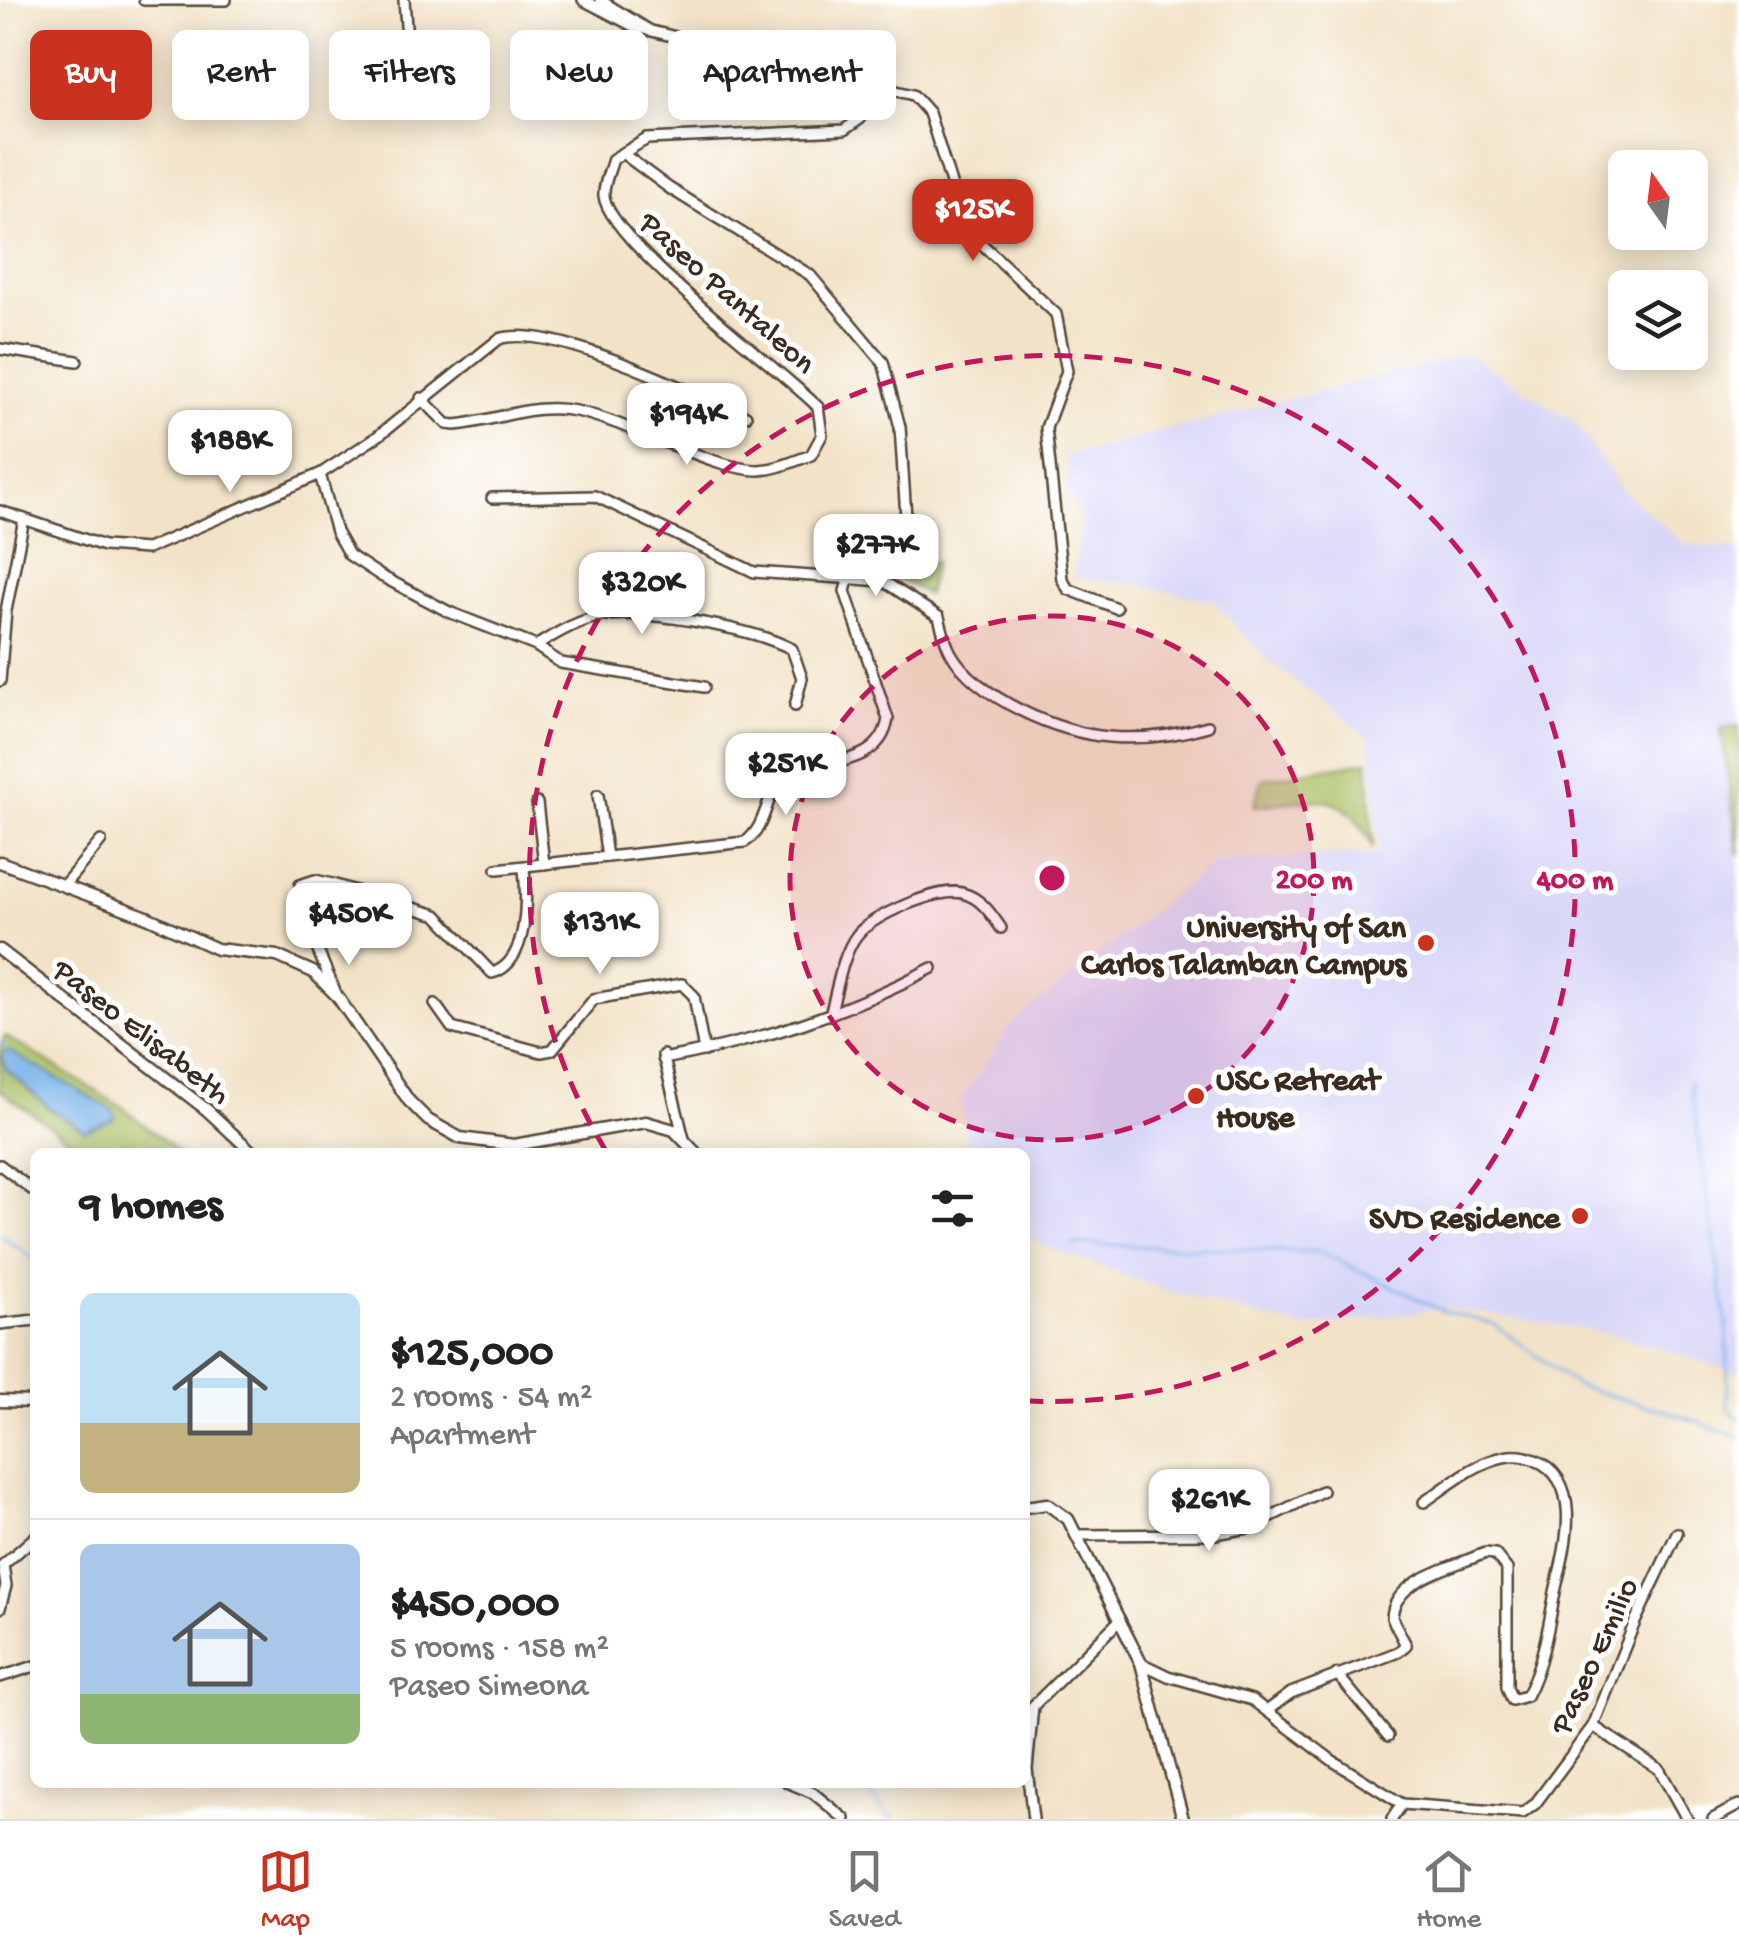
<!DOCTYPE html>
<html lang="en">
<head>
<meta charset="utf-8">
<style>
	:root { --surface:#fff; --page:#f2f2f2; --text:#222; --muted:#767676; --line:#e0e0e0; --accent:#c8321e }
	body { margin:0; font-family:"Gochi Hand",sans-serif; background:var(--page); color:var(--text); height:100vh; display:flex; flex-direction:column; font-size:38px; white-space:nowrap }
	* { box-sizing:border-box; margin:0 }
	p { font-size:32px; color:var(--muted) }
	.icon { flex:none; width:55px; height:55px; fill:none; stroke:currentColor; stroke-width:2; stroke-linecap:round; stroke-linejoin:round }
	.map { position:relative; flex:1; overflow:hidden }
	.panel { position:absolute; left:30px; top:1148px; width:1000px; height:640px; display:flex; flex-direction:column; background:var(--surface); border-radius:15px; box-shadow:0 5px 25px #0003 }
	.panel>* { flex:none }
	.top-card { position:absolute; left:30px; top:30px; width:1000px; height:90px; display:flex; gap:20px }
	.needle { width:65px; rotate:346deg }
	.controls { position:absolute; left:1608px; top:150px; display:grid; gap:20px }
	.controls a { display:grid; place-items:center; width:100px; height:100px; border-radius:15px; background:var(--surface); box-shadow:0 5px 25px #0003; font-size:50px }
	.price { position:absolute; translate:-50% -85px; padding:0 22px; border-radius:20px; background:#fff; color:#222; font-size:32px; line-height:65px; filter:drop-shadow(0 2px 5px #0008) }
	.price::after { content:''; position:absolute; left:50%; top:60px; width:30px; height:22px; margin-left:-15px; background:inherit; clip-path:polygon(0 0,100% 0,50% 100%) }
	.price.on { background:var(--accent); color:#fff }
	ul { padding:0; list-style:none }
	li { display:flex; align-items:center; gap:30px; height:250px; padding:0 50px }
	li+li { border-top:2px solid var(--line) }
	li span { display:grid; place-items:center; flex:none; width:280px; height:200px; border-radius:15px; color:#555 }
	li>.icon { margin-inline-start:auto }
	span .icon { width:120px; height:120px; fill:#fffc; stroke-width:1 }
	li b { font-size:42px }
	h2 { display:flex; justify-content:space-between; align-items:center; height:120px; padding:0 50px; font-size:42px }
	.chip { padding:0 35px; border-radius:15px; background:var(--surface); box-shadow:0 5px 25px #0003; font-size:35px; line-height:90px }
	.chip.on { background:var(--accent); color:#fff }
	.dock { display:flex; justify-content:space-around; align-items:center; height:140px; border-top:2px solid var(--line); background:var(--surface); font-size:28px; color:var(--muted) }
	.dock a { display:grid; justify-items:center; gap:5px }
	.dock .on { color:var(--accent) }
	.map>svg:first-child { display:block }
	.built { fill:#d9d7f8 }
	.green { fill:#abc166; stroke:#737642; stroke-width:2.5 }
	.water { fill:#79b4ea; stroke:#5a6f84; stroke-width:2.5 }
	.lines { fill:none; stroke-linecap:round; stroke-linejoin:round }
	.stream { stroke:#79b4ea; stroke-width:2.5 }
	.minor-casing { stroke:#564638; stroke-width:14 }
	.tertiary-casing { stroke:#564638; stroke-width:15 }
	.minor { stroke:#fff; stroke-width:9 }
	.tertiary { stroke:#fff; stroke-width:10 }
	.ring { fill:none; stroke:#c2185b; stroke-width:5; stroke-dasharray:18 12 }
	.poi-dot { fill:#c8321e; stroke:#fff; stroke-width:4 }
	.labels { text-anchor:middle; stroke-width:10; stroke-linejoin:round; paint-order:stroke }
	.street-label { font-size:32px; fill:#3b2a1e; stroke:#fff }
	.poi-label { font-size:32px; font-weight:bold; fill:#3b2a1e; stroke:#fff; text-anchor:end }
	.centre { fill:#c2185b; stroke:#fff; stroke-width:5 }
	.ring-label { font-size:30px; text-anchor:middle; font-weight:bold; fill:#c2185b; stroke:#fff; stroke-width:10; stroke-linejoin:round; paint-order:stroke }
</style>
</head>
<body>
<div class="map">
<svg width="1739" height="1819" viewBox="0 0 1739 1819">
	<rect width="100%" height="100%" fill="#fff"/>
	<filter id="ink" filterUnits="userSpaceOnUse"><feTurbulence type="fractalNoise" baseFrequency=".01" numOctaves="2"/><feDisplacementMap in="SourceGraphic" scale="20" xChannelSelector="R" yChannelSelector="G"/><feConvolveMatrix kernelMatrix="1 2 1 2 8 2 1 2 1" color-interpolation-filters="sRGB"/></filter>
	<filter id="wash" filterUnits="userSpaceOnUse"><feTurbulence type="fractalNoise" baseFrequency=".0048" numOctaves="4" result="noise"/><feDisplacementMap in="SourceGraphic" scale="40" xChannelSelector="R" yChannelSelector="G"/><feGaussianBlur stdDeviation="2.25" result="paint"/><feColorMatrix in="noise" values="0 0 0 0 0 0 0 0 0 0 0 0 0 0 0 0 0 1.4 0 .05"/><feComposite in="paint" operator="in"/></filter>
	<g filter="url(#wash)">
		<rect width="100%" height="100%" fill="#f2e3c8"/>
		<!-- built -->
		<path class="built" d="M1468,354L1575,422L1623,491L1685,544L1739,550V1373L1614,1334L1447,1308L1302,1328L1162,1289L1041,1245L1025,1232V1152H968L961,1100L1011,1025L1214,862L1379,853L1370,738L1266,659L1214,601L1135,584L1073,577L1082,522L1067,490L1066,456Z"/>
		<!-- green -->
		<g class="green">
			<path d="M935,561L927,595L897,577L900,568Z"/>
			<path d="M1739,726V855L1721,728Z"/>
			<path d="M1368,761L1373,848C1345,784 1314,801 1254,806L1262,779Z"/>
			<path d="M5,1036L122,1107L178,1152H86L0,1090V1046Z"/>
		</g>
		<!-- water -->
		<path class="water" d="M7,1050L113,1110L115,1119L85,1131L48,1107L6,1069L2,1056Z"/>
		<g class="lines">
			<!-- stream -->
			<g class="stream">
				<path d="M0,1042L7,1050"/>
				<path d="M1690,1082L1727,1325L1728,1408L1739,1419"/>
				<path d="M0,1235L35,1260"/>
				<path d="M1072,1244L1321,1252L1445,1312L1494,1324L1577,1386L1669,1412L1739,1437"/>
				<path d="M858,1782L893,1819"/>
			</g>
		</g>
	</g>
	<g filter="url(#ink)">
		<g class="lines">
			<!-- minor casing -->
			<g class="minor-casing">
				<g id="minor">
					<path d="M144,0H226"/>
					<path d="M404,0L407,39"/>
					<path d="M583,0L635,27L913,95L929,113L965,228L1056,314L1067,371L1046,428L1062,579L1068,589L1116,608"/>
					<path d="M600,0L649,30"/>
					<path d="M622,153L669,188L810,275L883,362L900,427L906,517L883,581"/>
					<path d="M0,349L77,361"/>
					<path d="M421,398L447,424L455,425C498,421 532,402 576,411C629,422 715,470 759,470C777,469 795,461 811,455L822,435L818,407C778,367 609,242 604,196C603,184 610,170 613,159L647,139L844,130L860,119L881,89"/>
					<path d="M320,474L336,532L349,555L381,576L449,612L536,646L561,663L704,687"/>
					<path d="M492,498L595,496L754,572L883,581L939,617C942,628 945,643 951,653C975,697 1060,734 1109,737C1144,740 1174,736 1208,726"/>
					<path d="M0,511L104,546L147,549L320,474L378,436L499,339C552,322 690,393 746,416"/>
					<path d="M536,646C558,632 582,618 608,615C653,611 752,628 792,649L802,678L795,706"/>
					<path d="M0,681L6,611L24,519"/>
					<path d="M598,795L607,857"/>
					<path d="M537,803L544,864"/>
					<path d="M497,869L745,842C769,826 765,788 785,777C820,759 880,769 888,719L845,591L848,581"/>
					<path d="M64,885L101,841"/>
					<path d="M337,996L302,913L300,885L315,880L332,884L437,915L492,973C529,963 527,898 524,868"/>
					<path d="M435,1004L452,1028L541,1052L552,1050L594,999L682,984L694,996L704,1051"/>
					<path d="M830,1015C837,991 842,954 857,935C871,916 939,887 962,893C981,898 990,912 1001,928"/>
					<path d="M663,1055L684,1139"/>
					<path d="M663,1059C759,1041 846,1014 932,968"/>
					<path d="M0,1165L35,1192"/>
					<path d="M0,1324L35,1320"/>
					<path d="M1076,1535L1215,1534L1248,1528L1322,1491"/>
					<path d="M3,1565L35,1537"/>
					<path d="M0,1608L6,1586L3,1565"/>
					<path d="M1141,1663L1168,1676L1252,1700L1333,1761L1402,1804L1523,1813L1535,1804L1593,1726L1635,1622L1677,1533"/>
					<path d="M1337,1674L1388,1736"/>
					<path d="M0,1677L35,1666"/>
					<path d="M1268,1710L1291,1693L1398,1652L1406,1645L1392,1618C1393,1579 1454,1567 1485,1553L1495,1554L1507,1569V1687L1512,1700L1526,1696C1542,1667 1549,1625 1555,1592C1564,1552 1586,1481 1535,1460C1520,1453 1505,1455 1490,1461C1466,1470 1445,1488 1424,1502"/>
					<path d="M1593,1726L1659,1769L1687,1819"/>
					<path d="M787,1782L813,1793L845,1819"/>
					<path d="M1033,1819L1027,1769L1033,1706L1120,1620"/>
					<path d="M1392,1819L1402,1804"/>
					<path d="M1713,1819L1739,1805"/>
				</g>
			</g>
			<!-- tertiary casing -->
			<g class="tertiary-casing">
				<g id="tertiary">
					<path d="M0,862L147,917L217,949L277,956L313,972L337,996L409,1101L428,1120L460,1138L514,1145L646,1122L674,1130L695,1152"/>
					<path d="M0,950L207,1110L252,1152"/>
					<path d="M0,1401L35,1402"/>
					<path d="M1025,1507L1047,1504L1068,1519L1141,1663L1183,1819"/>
				</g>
			</g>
			<!-- minor -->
			<use href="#minor" class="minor"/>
			<!-- tertiary -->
			<use href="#tertiary" class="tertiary"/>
		</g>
	</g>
	<!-- distance rings -->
	<circle cx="1052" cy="878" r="262" fill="#c2185b" fill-opacity=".12"/>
	<g class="ring">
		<circle cx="1052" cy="878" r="262"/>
		<path d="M606 1151A523 523 0 1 1 1029 1401"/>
	</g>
	<!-- markers -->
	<g class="poi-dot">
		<circle cx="1426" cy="943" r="10"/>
		<circle cx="1196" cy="1096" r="10"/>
		<circle cx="1580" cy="1216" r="10"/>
	</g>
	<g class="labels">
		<!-- street labels -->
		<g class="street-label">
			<text transform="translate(729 291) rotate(42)" y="11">Paseo Pantaleon</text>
			<text transform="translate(143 1030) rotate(38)" y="11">Paseo Elisabeth</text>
			<text transform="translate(1592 1655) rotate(-65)" y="11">Paseo Emilio</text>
		</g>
		<!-- poi labels -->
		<g class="poi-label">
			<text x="1406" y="936">University of San<tspan x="1406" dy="37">Carlos Talamban Campus</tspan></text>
			<text x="1216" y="1089" text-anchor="start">USC Retreat<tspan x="1216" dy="37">House</tspan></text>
			<text x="1560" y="1227">SVD Residence</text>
		</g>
	</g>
	<circle cx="1052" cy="878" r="15" class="centre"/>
	<g class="ring-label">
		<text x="1314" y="888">200 m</text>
		<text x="1575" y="888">400 m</text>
	</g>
</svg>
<div class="controls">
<a><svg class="needle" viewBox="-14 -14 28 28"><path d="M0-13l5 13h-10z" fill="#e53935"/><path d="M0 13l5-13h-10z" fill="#767676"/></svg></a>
<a><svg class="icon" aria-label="layers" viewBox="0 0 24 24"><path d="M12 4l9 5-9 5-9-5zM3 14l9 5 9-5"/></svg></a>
</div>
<b class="price on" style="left:973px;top:264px">$125K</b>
<b class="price" style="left:687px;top:468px">$194K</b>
<b class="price" style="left:230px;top:495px">$188K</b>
<b class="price" style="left:876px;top:599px">$277K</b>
<b class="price" style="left:642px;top:637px">$320K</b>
<b class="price" style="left:786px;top:818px">$251K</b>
<b class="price" style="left:349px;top:968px">$450K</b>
<b class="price" style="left:600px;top:977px">$131K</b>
<b class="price" style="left:1209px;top:1554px">$261K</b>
<div class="top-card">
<a class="chip on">Buy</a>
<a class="chip">Rent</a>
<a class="chip">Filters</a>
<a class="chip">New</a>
<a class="chip">Apartment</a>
</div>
<section class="panel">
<h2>9 homes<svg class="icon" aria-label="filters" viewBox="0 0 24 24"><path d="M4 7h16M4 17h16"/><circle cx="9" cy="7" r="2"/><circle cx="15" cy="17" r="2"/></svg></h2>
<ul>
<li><span style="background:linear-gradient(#bfe0f5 65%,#c2b280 0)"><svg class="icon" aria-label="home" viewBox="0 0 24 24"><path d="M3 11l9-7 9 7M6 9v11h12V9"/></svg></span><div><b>$125,000</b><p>2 rooms · 54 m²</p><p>Apartment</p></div></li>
<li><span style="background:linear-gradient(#a9c7e8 75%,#8fb573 0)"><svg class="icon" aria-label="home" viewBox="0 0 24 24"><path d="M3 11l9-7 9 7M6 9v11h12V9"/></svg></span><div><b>$450,000</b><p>5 rooms · 158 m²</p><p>Paseo Simeona</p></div></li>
</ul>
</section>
</div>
<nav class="dock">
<a class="on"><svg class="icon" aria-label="map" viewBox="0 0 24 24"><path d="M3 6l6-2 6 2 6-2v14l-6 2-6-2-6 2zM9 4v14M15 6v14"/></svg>Map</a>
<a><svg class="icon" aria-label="saved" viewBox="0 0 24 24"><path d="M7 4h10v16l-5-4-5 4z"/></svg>Saved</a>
<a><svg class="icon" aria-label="home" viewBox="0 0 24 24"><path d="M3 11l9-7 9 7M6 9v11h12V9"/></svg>Home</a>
</nav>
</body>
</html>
